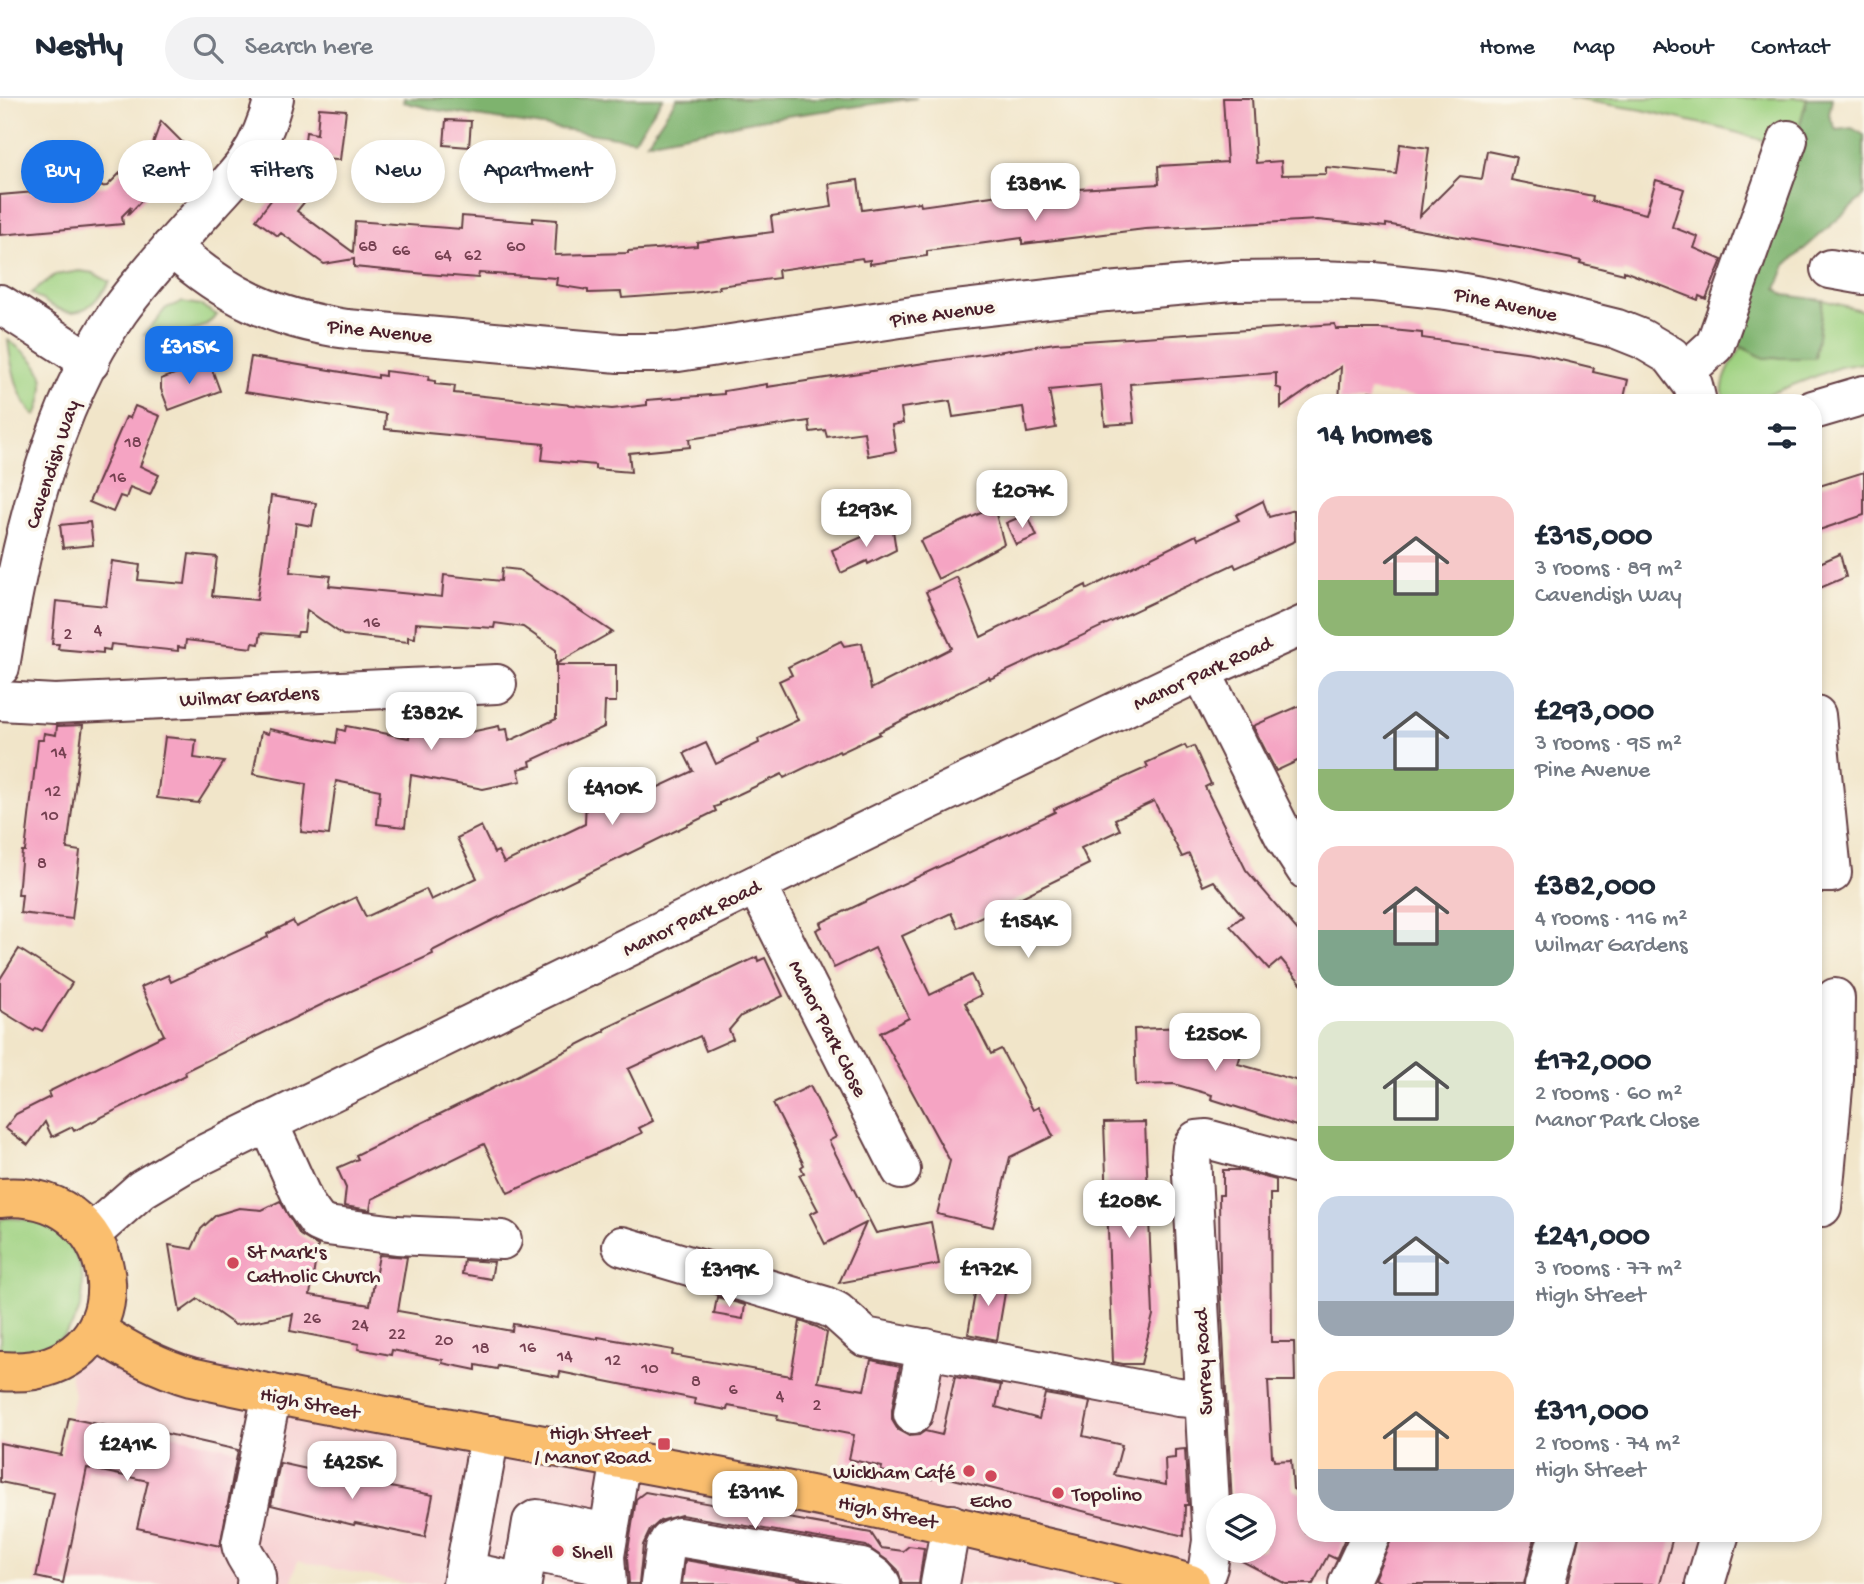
<!DOCTYPE html>
<html lang="en">
<head>
<meta charset="utf-8">
<style>
	:root { --surface:#fff; --page:#f2f2f3; --text:#1f2937; --muted:#747a83; --line:#e0e1e3; --accent:#1a73e8 }
	body { margin:0; font-family:"Gochi Hand",sans-serif; background:var(--page); color:var(--text); height:100vh; display:flex; flex-direction:column; font-size:26px; white-space:nowrap }
	* { box-sizing:border-box; margin:0 }
	p { font-size:23px; color:var(--muted) }
	.icon { flex:none; width:38px; height:38px; fill:none; stroke:currentColor; stroke-width:2; stroke-linecap:round; stroke-linejoin:round }
	.map { position:relative; flex:1; overflow:hidden }
	.details { position:absolute; left:1297px; top:296px; width:525px; height:1148px; display:flex; flex-direction:column; background:var(--surface); border-radius:28px; box-shadow:0 4px 10px #0003 }
	.details>* { flex:none }
	.hud { position:absolute; left:21px; top:42px; width:665px; height:63px; display:flex; gap:14px }
	.buttons { position:absolute; left:1206px; top:1395px; display:grid; gap:14px }
	.buttons a { display:grid; place-items:center; width:70px; height:70px; border-radius:50%; background:var(--surface); box-shadow:0 4px 10px #0003; font-size:35px }
	.price { position:absolute; translate:-50% -60px; padding:0 16px; border-radius:14px; background:#fff; color:#222; font-size:23px; line-height:46px; filter:drop-shadow(0 2px 4px #0008) }
	.price::after { content:''; position:absolute; left:50%; top:42px; width:21px; height:16px; margin-left:-10px; background:inherit; clip-path:polygon(0 0,100% 0,50% 100%) }
	.price.selected { background:var(--accent); color:#fff }
	ul { padding:0; list-style:none }
	li { display:flex; align-items:center; gap:21px; height:175px; padding:0 21px }
	li span { display:grid; place-items:center; flex:none; width:196px; height:140px; border-radius:21px; color:#555 }
	li>.icon { margin-inline-start:auto }
	span .icon { width:84px; height:84px; fill:#fffc; stroke-width:1 }
	li b { font-size:30px }
	h2 { display:flex; justify-content:space-between; align-items:center; height:84px; padding:0 21px; font-size:30px }
	.chip { padding:0 24px; border-radius:32px; background:var(--surface); box-shadow:0 4px 10px #0003; font-size:24px; line-height:63px }
	.chip.selected { background:var(--accent); color:#fff }
	header { display:flex; align-items:center; gap:42px; box-sizing:border-box; height:98px; padding:0 35px; background:var(--surface); border-bottom:2px solid var(--line) }
	header strong { font-size:33px }
	nav { display:flex; gap:38px; margin-inline-start:auto; font-size:24px }
	.search { width:490px; height:63px; background:var(--page); display:flex; align-items:center; gap:18px; box-sizing:border-box; padding:0 24px; border-radius:38px; color:var(--muted); font-size:26px }
	.map>svg:first-child { display:block }
	.built { fill:#f7cfd2 }
	.green { fill:#9ed180; stroke:#747856; stroke-width:2 }
	.forest { fill:#7eb36e; stroke:#64694c; stroke-width:2 }
	.building { fill:#f5a4c3 }
	.lines { fill:none; stroke-linecap:round; stroke-linejoin:round }
	.minor-casing { stroke:#633d43; stroke-width:42 }
	.highway-casing { stroke:#633d43; stroke-width:42 }
	.minor { stroke:#fff; stroke-width:38 }
	.highway { stroke:#fabe6e; stroke-width:38 }
	.poi-dot { fill:#d1495b; stroke:#fbf7ec; stroke-width:2.5 }
	.labels { text-anchor:middle; stroke-width:7; stroke-linejoin:round; paint-order:stroke }
	.number-label { font-size:18px; fill:#754051 }
	.street-label { font-size:21px; fill:#4a1f2b; stroke:#fbf7ec }
	.poi-label { font-size:21px; fill:#4a1f2b; stroke:#fbf7ec; text-anchor:start }
</style>
</head>
<body>
<header>
<strong>Nestly</strong>
<div class="search"><svg class="icon" aria-label="search" viewBox="0 0 24 24"><circle cx="10" cy="10" r="6"/><path d="M15 15l6 6"/></svg>Search here</div>
<nav><a>Home</a><a>Map</a><a>About</a><a>Contact</a></nav>
</header>
<div class="map">
<svg width="1864" height="1486" viewBox="0 0 1864 1486">
	<rect width="100%" height="100%" fill="#fbf7ec"/>
	<filter id="ink" filterUnits="userSpaceOnUse"><feTurbulence type="fractalNoise" baseFrequency=".0143" numOctaves="2"/><feDisplacementMap in="SourceGraphic" scale="14" xChannelSelector="R" yChannelSelector="G"/><feConvolveMatrix kernelMatrix="1 2 1 2 8 2 1 2 1" color-interpolation-filters="sRGB"/></filter>
	<filter id="wash" filterUnits="userSpaceOnUse"><feTurbulence type="fractalNoise" baseFrequency=".00686" numOctaves="4" result="noise"/><feDisplacementMap in="SourceGraphic" scale="28" xChannelSelector="R" yChannelSelector="G"/><feGaussianBlur stdDeviation="1.57" result="paint"/><feColorMatrix in="noise" values="0 0 0 0 0 0 0 0 0 0 0 0 0 0 0 0 0 1.4 0 .05"/><feComposite in="paint" operator="in"/></filter>
	<g filter="url(#wash)">
		<rect width="100%" height="100%" fill="#f1e5c9"/>
		<!-- built -->
		<g class="built">
			<path d="M868,1245L1178,1299L1227,1401L1244,1407H1218V1452H1264V1414L1306,1435H1345L1368,1447L1372,1435H1462L1474,1486H409L297,1463L292,1486H35L74,1297L67,1261L118,1247L833,1400Z"/>
			<path d="M1559,1435H1739L1724,1486H1545Z"/>
		</g>
		<!-- green -->
		<g class="green">
			<path d="M1568,0H1807L1793,52L1732,33L1642,12Z"/>
			<path d="M80,173L93,175L110,184C83,223 69,221 31,195L55,177Z"/>
			<path d="M1823,202L1864,213V265L1840,269L1748,304H1725C1717,286 1732,264 1742,249L1764,260H1815Z"/>
			<path d="M182,204L200,207L217,217C201,236 168,241 144,237L166,210Z"/>
			<path d="M8,242C41,265 52,278 36,318C18,305 10,263 8,242Z"/>
			<path d="M6,1120C22,1121 39,1121 53,1131C102,1165 89,1247 27,1255C19,1256 9,1254 0,1254V1122Z"/>
		</g>
		<!-- forest -->
		<g class="forest">
			<path d="M404,0H663L634,42L436,12L403,4Z"/>
			<path d="M677,0H917L758,22L647,44Z"/>
			<path d="M1807,0H1832L1829,17L1836,32L1852,30L1864,37V98L1786,167L1777,190L1784,197L1823,202L1815,260H1764L1730,243L1793,52Z"/>
		</g>
		<g id="blocks">
			<!-- building -->
			<g class="building">
				<path d="M1223,0H1252L1256,65L1281,63L1282,77L1326,76V69L1396,76L1400,46L1429,50L1420,118L1460,78L1482,81L1487,53L1516,59L1511,82L1593,98L1592,103L1646,116L1656,82L1670,86L1684,91L1672,129L1698,139L1694,150L1722,162L1706,201L1699,198L1698,202L1624,173V176L1580,165L1581,163L1525,151L1386,126V129L1318,122L1145,131L1022,146V140L927,153V158L870,166V162L863,163L862,160L778,172L779,180L719,188L720,191L692,195L622,200L621,194L588,195V192L556,187L557,180L479,175L478,180L426,176L354,169V161L324,166L281,135L278,138L256,122L303,60L306,34L317,36L319,10L346,12L340,62L314,61L310,97L297,113L353,154L355,123L461,131L462,118L533,124V120L557,122L555,157L628,155V153L697,148V144L773,134L771,118L832,109L829,86L858,82L862,112L920,104L921,108L1014,95V100L1079,93V91L1159,86L1158,68L1227,64Z"/>
				<path d="M446,22L471,23L469,49L444,47Z"/>
				<path d="M161,23L190,52L128,117L131,109L122,118L123,126L0,137V97L107,88L145,50L150,54Z"/>
				<path d="M1335,226L1336,231H1382L1422,235V240L1532,255L1594,270L1593,274L1628,282L1623,304H1417L1418,299L1369,293L1368,304H1339L1341,269L1281,310V291L1276,289V275L1130,286L1134,325L1105,327L1101,287L1049,292L1056,330L1027,335L1023,309L953,319L950,303L901,310L903,325L892,327L896,353L868,358L864,334L827,339L825,332L810,334L809,323L689,341L690,349L629,355L631,374L595,371V367L542,362L544,346L385,331L386,316L245,294L251,259L378,280V277L385,278V273L429,278L428,282L435,283V286L455,288L454,295L612,311L647,307V302L724,296V293L767,286V289L1055,245Z"/>
				<path d="M209,263L220,293L169,312L161,291V281Z"/>
				<path d="M135,308L160,318L140,368L159,377L150,397L130,389L126,400L120,398L113,414L89,404L126,319L130,320Z"/>
				<path d="M1864,374V417L1813,434V390Z"/>
				<path d="M271,398L316,405L312,428L296,425L290,474L331,478L329,488L442,499L444,477L501,483L502,470L519,472L612,534L556,566V552L523,529L495,525L494,530L416,525L415,540L408,539V544L343,537L307,512L304,534H298L297,538L261,535L259,546L253,545L252,550L186,542L185,550L178,549V553L111,546L110,552L103,551V555L58,551L59,546H52L56,503L106,508L112,463L140,467L138,482L185,486L189,456L217,459L212,498L257,502Z"/>
				<path d="M1263,403L1269,419L1294,412L1295,443L1236,470L1234,466L990,581L989,579L879,634L880,636L840,655L839,653L784,680L782,676L720,705V707L714,709L716,713L487,825L432,853L433,856L327,904L185,973L186,977L74,1033L72,1029L52,1039L45,1024L28,1047L5,1030L16,1016L50,999L48,994L164,937L141,889L168,877L171,884L268,839L267,836L293,823L296,829L356,799L366,819L426,791L431,802L477,780L457,740L481,728L494,755L498,753L504,765L585,726L586,699L639,675L648,694L693,673L684,655L706,645L716,666L759,645L758,641L798,622L779,583L792,577L788,569L841,543L844,548L862,545L871,591L952,550L926,494L957,479L981,539L1086,487L1087,491L1196,437L1198,441L1239,422L1236,417Z"/>
				<path d="M994,409L1004,446L938,481L920,443Z"/>
				<path d="M1027,416L1037,438L1016,447L1006,425Z"/>
				<path d="M90,424L93,447L63,450L60,427Z"/>
				<path d="M892,426L896,452L868,466L867,463L841,475L832,452Z"/>
				<path d="M1840,456L1846,479L1813,493V468Z"/>
				<path d="M556,567H616V604H605L604,629L530,663L531,668L518,671L521,683L483,691L411,677L405,729L377,726L380,692L336,683L329,737L301,734L306,686L253,676L261,634L268,636L269,631L336,645L338,631L345,633L346,628L409,640L411,629L418,630L419,626L466,635L499,628L500,632L507,631L509,643L556,621Z"/>
				<path d="M1306,605V659L1276,673L1253,628Z"/>
				<path d="M83,627L67,751L80,753L72,821L20,815L22,797H18L22,753H25L38,642H43L44,635L56,637L57,628Z"/>
				<path d="M165,639L196,642L194,660L224,664L198,705L157,700Z"/>
				<path d="M1185,647L1187,651L1194,648L1211,686L1205,689L1246,772L1306,842V891L1281,861L1269,871L1230,828L1243,818L1214,783L1203,788L1189,756L1182,759L1154,703L1115,721L1120,732L1081,750L1089,766L958,830L951,815L902,838L930,897L971,877L981,897L965,905L991,956L1001,951L1033,1012L1039,1009L1053,1038L1010,1059L993,1129L937,1116L950,1063L880,935L909,920L875,850L834,870L816,832L822,829L820,825L1055,714L1054,711L1148,669L1146,665Z"/>
				<path d="M19,851L72,885L42,933L36,930L34,933L0,912V881Z"/>
				<path d="M757,859L758,863L765,860L783,898L741,918L729,932L733,941L706,953L700,938L628,971L653,1023L639,1030L642,1035L508,1095L484,1046L372,1101L370,1112L344,1108L346,1090L337,1070L358,1061L356,1057L487,993L605,933L604,931Z"/>
				<path d="M1215,928L1210,947L1241,956L1238,966L1306,985V1026L1297,1023L1296,1028L1211,1001L1212,997L1174,986L1136,987L1134,931Z"/>
				<path d="M810,988L836,1039L829,1043L876,1135L931,1124L939,1166L839,1185L866,1125L825,1146L810,1116L818,1112L799,1077L804,1075L801,1069L804,1067L773,1006Z"/>
				<path d="M1145,1024L1153,1217L1141,1266H1123L1113,1264L1104,1025Z"/>
				<path d="M1223,1072H1238L1276,1082V1096H1270L1271,1244H1294L1295,1283H1268L1272,1358L1273,1357L1274,1363L1291,1362L1293,1391L1306,1398V1435L1347,1436L1336,1461L1328,1457L1313,1486H1286L1232,1458L1233,1452H1264V1407H1232L1220,1181L1219,1097H1223Z"/>
				<path d="M280,1103L300,1137L318,1148L310,1197L370,1207L379,1157L407,1159L398,1213L512,1233L513,1226L598,1241V1239L673,1252L672,1257L791,1278L800,1223L817,1229L827,1235L818,1284L864,1292L871,1262L900,1268L892,1312V1322L898,1332L909,1338L919,1337L925,1333L942,1337L955,1279L1001,1287L996,1309L1039,1321L1045,1296L1090,1304L1083,1338L1122,1347L1114,1377L1166,1387L1165,1361L1175,1360V1352L1185,1351L1188,1407H1185L1184,1438L933,1376L932,1381L907,1375L906,1379L881,1373L882,1369L849,1361L854,1337L777,1322L778,1317L728,1308L727,1312L694,1306L695,1301L560,1274L559,1279L498,1268L497,1271L476,1267V1272L442,1265L443,1262L392,1252L391,1257L358,1251L359,1246L290,1233L293,1216L235,1227L198,1201L180,1214L169,1147L192,1151L201,1131L216,1117L239,1110L262,1112Z"/>
				<path d="M464,1162L494,1164L491,1181L462,1176Z"/>
				<path d="M978,1178L1007,1183L997,1242L968,1236Z"/>
				<path d="M717,1199L745,1207L743,1221L714,1216Z"/>
				<path d="M69,1320L158,1339L159,1334L238,1352L220,1448L137,1430L148,1383L87,1370L63,1485L36,1479L54,1395L0,1384V1345L61,1357Z"/>
				<path d="M280,1365L374,1386L433,1397L425,1439L355,1425L354,1427L271,1407Z"/>
				<path d="M645,1394L871,1435L881,1450L903,1453L909,1448L924,1450L919,1486H902L898,1472L891,1465L866,1448L681,1417L660,1423L650,1432L643,1447L639,1486H629L627,1459L636,1401Z"/>
				<path d="M1394,1435H1536L1524,1486H1384L1374,1481Z"/>
				<path d="M1580,1435H1674L1660,1486H1568Z"/>
				<path d="M685,1462L825,1486H682Z"/>
			</g>
		</g>
	</g>
	<g filter="url(#ink)">
		<use href="#blocks" fill-opacity="0" stroke="#633d43" stroke-width="2"/>
		<g class="lines">
			<!-- minor casing -->
			<g class="minor-casing">
				<g id="minor">
					<path d="M171,149C226,198 275,221 347,231L619,255H657L678,254L946,213L1107,194L1233,183L1317,182L1374,184L1447,192L1496,201L1617,231L1642,241L1671,258L1693,287L1697,304"/>
					<path d="M1830,171L1864,177"/>
					<path d="M0,206L90,264"/>
					<path d="M1685,274L1715,247L1788,42"/>
					<path d="M1813,312L1864,297"/>
					<path d="M0,569C19,451 49,313 119,213C146,176 178,142 209,107C221,93 236,79 247,63C260,44 268,23 274,0"/>
					<path d="M1201,573L1284,738L1306,772"/>
					<path d="M0,603L55,606L497,586"/>
					<path d="M1813,775H1832L1816,617"/>
					<path d="M756,787L901,1072"/>
					<path d="M1813,978L1834,979L1822,1109"/>
					<path d="M1834,979L1835,900"/>
					<path d="M268,1024L305,1106L318,1124L327,1128L397,1137L502,1142"/>
					<path d="M91,1136L142,1091L182,1067L923,705L1201,573L1306,526"/>
					<path d="M622,1148L825,1208L836,1213L865,1239L1178,1299L1205,1301"/>
					<path d="M913,1316L926,1250"/>
					<path d="M527,1453L589,1465L605,1458"/>
					<path d="M465,1473L522,1485L532,1424L537,1421L608,1435"/>
					<path d="M256,1486C259,1470 243,1461 241,1446L272,1296"/>
					<path d="M462,1486L490,1337"/>
					<path d="M607,1486L605,1458L621,1360"/>
					<path d="M660,1486L665,1451L669,1443L678,1439L862,1470L875,1479L881,1486"/>
					<path d="M940,1486L951,1426"/>
					<path d="M1202,1486L1208,1469L1212,1443L1191,1058L1192,1049L1197,1042L1207,1041L1306,1068"/>
					<path d="M1348,1486L1372,1435"/>
					<path d="M1545,1486L1559,1435"/>
					<path d="M1705,1486L1720,1435"/>
				</g>
			</g>
			<!-- highway casing -->
			<g class="highway-casing">
				<g id="highway">
					<path d="M0,1100C135,1087 148,1285 0,1273"/>
					<path d="M97,1233C127,1253 156,1269 191,1279C463,1338 739,1375 1010,1441C1070,1455 1131,1468 1190,1486"/>
				</g>
			</g>
			<!-- minor -->
			<use href="#minor" class="minor"/>
			<!-- highway -->
			<use href="#highway" class="highway"/>
		</g>
	</g>
	<!-- markers -->
	<g class="poi-dot">
		<circle cx="233" cy="1165" r="7"/>
		<rect x="657" y="1339" width="14" height="14" rx="3.5"/>
		<circle cx="969" cy="1373" r="7"/>
		<circle cx="991" cy="1378" r="7"/>
		<circle cx="1058" cy="1395" r="7"/>
		<circle cx="558" cy="1453" r="7"/>
	</g>
	<g class="labels">
		<!-- number labels -->
		<g class="number-label">
			<text x="368" y="153">68</text>
			<text x="516" y="153">60</text>
			<text x="401" y="157">66</text>
			<text x="443" y="162">64</text>
			<text x="473" y="162">62</text>
			<text x="133" y="349">18</text>
			<text x="118" y="384">16</text>
			<text x="372" y="529">16</text>
			<text x="98" y="537">4</text>
			<text x="68" y="541">2</text>
			<text x="59" y="659">14</text>
			<text x="53" y="698">12</text>
			<text x="50" y="722">10</text>
			<text x="42" y="770">8</text>
			<text x="312" y="1225">26</text>
			<text x="360" y="1232">24</text>
			<text x="397" y="1241">22</text>
			<text x="444" y="1247">20</text>
			<text x="528" y="1254">16</text>
			<text x="481" y="1255">18</text>
			<text x="565" y="1263">14</text>
			<text x="613" y="1267">12</text>
			<text x="650" y="1275">10</text>
			<text x="696" y="1288">8</text>
			<text x="733" y="1296">6</text>
			<text x="780" y="1303">4</text>
			<text x="817" y="1312">2</text>
		</g>
		<!-- street labels -->
		<g class="street-label">
			<text transform="translate(1506 205) rotate(12)" y="7">Pine Avenue</text>
			<text transform="translate(942 214) rotate(-8)" y="7">Pine Avenue</text>
			<text transform="translate(380 232) rotate(6)" y="7">Pine Avenue</text>
			<text transform="translate(51 366) rotate(-72)" y="7">Cavendish Way</text>
			<text transform="translate(1202 574) rotate(-25)" y="7">Manor Park Road</text>
			<text transform="translate(249 597) rotate(-3)" y="7">Wilmar Gardens</text>
			<text transform="translate(691 819) rotate(-26)" y="7">Manor Park Road</text>
			<text transform="translate(829 930) rotate(63)" y="7">Manor Park Close</text>
			<text transform="translate(1202 1264) rotate(-93)" y="7">Surrey Road</text>
			<text transform="translate(310 1304) rotate(11)" y="7">High Street</text>
			<text transform="translate(888 1413) rotate(12)" y="7">High Street</text>
		</g>
		<!-- poi labels -->
		<g class="poi-label">
			<text x="247" y="1160">St Mark's<tspan x="247" dy="24">Catholic Church</tspan></text>
			<text x="650" y="1341" text-anchor="end">High Street<tspan x="650" dy="24">/ Manor Road</tspan></text>
			<text x="955" y="1380" text-anchor="end">Wickham Café</text>
			<text x="1072" y="1402">Topolino</text>
			<text x="991" y="1409" text-anchor="middle">Echo</text>
			<text x="572" y="1460">Shell</text>
		</g>
	</g>
</svg>
<div class="buttons">
<a><svg class="icon" aria-label="layers" viewBox="0 0 24 24"><path d="M12 4l9 5-9 5-9-5zM3 14l9 5 9-5"/></svg></a>
</div>
<b class="price" style="left:1035px;top:125px">£381K</b>
<b class="price selected" style="left:189px;top:288px">£315K</b>
<b class="price" style="left:1022px;top:432px">£207K</b>
<b class="price" style="left:866px;top:451px">£293K</b>
<b class="price" style="left:431px;top:654px">£382K</b>
<b class="price" style="left:612px;top:729px">£410K</b>
<b class="price" style="left:1028px;top:862px">£154K</b>
<b class="price" style="left:1215px;top:975px">£250K</b>
<b class="price" style="left:1129px;top:1142px">£208K</b>
<b class="price" style="left:988px;top:1210px">£172K</b>
<b class="price" style="left:729px;top:1211px">£319K</b>
<b class="price" style="left:127px;top:1385px">£241K</b>
<b class="price" style="left:352px;top:1403px">£425K</b>
<b class="price" style="left:755px;top:1433px">£311K</b>
<div class="hud">
<a class="chip selected">Buy</a>
<a class="chip">Rent</a>
<a class="chip">Filters</a>
<a class="chip">New</a>
<a class="chip">Apartment</a>
</div>
<section class="details">
<h2>14 homes<svg class="icon" aria-label="filters" viewBox="0 0 24 24"><path d="M4 7h16M4 17h16"/><circle cx="9" cy="7" r="2"/><circle cx="15" cy="17" r="2"/></svg></h2>
<ul>
<li><span style="background:linear-gradient(#f6c9c9 60%,#8fb573 0)"><svg class="icon" aria-label="home" viewBox="0 0 24 24"><path d="M3 11l9-7 9 7M6 9v11h12V9"/></svg></span><div><b>£315,000</b><p>3 rooms · 89 m²</p><p>Cavendish Way</p></div></li>
<li><span style="background:linear-gradient(#c9d6e8 70%,#8fb573 0)"><svg class="icon" aria-label="home" viewBox="0 0 24 24"><path d="M3 11l9-7 9 7M6 9v11h12V9"/></svg></span><div><b>£293,000</b><p>3 rooms · 95 m²</p><p>Pine Avenue</p></div></li>
<li><span style="background:linear-gradient(#f6c9c9 60%,#7fa58c 0)"><svg class="icon" aria-label="home" viewBox="0 0 24 24"><path d="M3 11l9-7 9 7M6 9v11h12V9"/></svg></span><div><b>£382,000</b><p>4 rooms · 116 m²</p><p>Wilmar Gardens</p></div></li>
<li><span style="background:linear-gradient(#dfe7d0 75%,#8fb573 0)"><svg class="icon" aria-label="home" viewBox="0 0 24 24"><path d="M3 11l9-7 9 7M6 9v11h12V9"/></svg></span><div><b>£172,000</b><p>2 rooms · 60 m²</p><p>Manor Park Close</p></div></li>
<li><span style="background:linear-gradient(#c9d6e8 75%,#9aa5b1 0)"><svg class="icon" aria-label="home" viewBox="0 0 24 24"><path d="M3 11l9-7 9 7M6 9v11h12V9"/></svg></span><div><b>£241,000</b><p>3 rooms · 77 m²</p><p>High Street</p></div></li>
<li><span style="background:linear-gradient(#ffd9b3 70%,#9aa5b1 0)"><svg class="icon" aria-label="home" viewBox="0 0 24 24"><path d="M3 11l9-7 9 7M6 9v11h12V9"/></svg></span><div><b>£311,000</b><p>2 rooms · 74 m²</p><p>High Street</p></div></li>
</ul>
</section>
</div>
</body>
</html>
